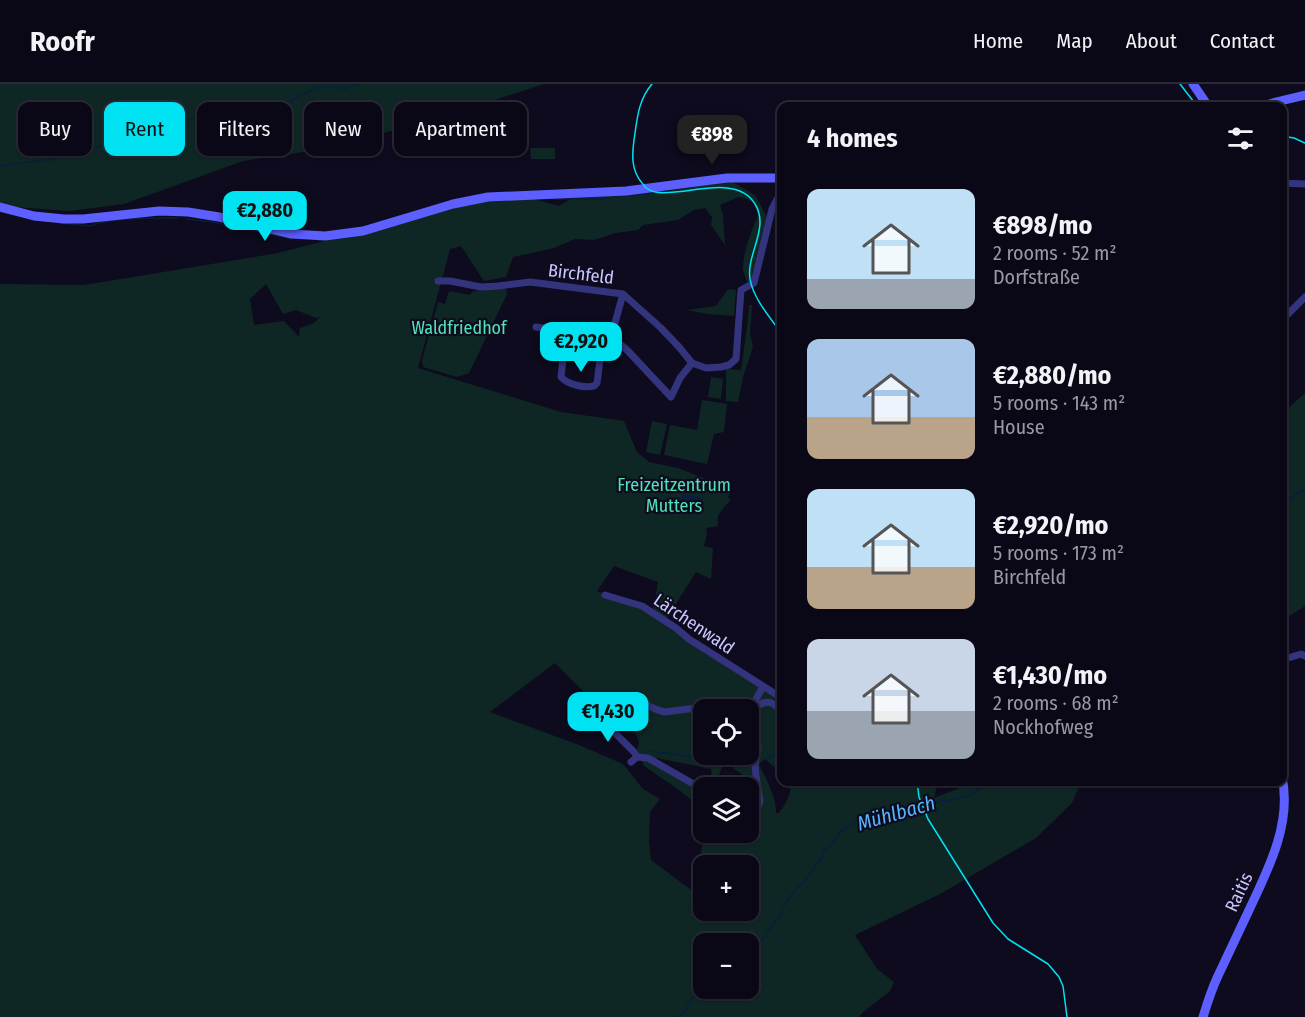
<!DOCTYPE html>
<html lang="en">
<head>
<meta charset="utf-8">
<style>
	:root { --surface:#0a0816; --page:#13111f; --text:#f1f3f6; --muted:#999aa1; --line:#2a2935; --accent:#00e2f2 }
	body { margin:0; font-family:"Fira Sans Condensed",sans-serif; background:var(--page); color:var(--text); height:100vh; display:flex; flex-direction:column; font-size:22px; white-space:nowrap }
	* { box-sizing:border-box; margin:0 }
	p { font-size:20px; color:var(--muted) }
	.icon { flex:none; width:33px; height:33px; fill:none; stroke:currentColor; stroke-width:2; stroke-linecap:round; stroke-linejoin:round }
	.map { position:relative; flex:1; overflow:hidden }
	.sheet { position:absolute; left:777px; top:18px; width:510px; height:684px; display:flex; flex-direction:column; background:var(--surface); border-radius:12px; box-shadow:0 2px 4px #0004,0 0 0 2px var(--line) }
	.sheet>* { flex:none }
	.hud { position:absolute; left:18px; top:18px; width:570px; height:54px; display:flex; gap:12px }
	.controls { position:absolute; left:693px; top:615px; display:grid; gap:12px }
	.controls a { display:grid; place-items:center; width:66px; height:66px; border-radius:12px; background:var(--surface); box-shadow:0 2px 4px #0004,0 0 0 2px var(--line); font-size:30px }
	.price { position:absolute; translate:-50% -51px; padding:0 14px; border-radius:12px; background:var(--accent); color:#111; font-size:20px; line-height:39px; filter:drop-shadow(0 2px 3px #0008) }
	.price::after { content:''; position:absolute; left:50%; top:36px; width:18px; height:14px; margin-left:-9px; background:inherit; clip-path:polygon(0 0,100% 0,50% 100%) }
	.price.current { background:#222; color:#fff }
	ul { padding:0; list-style:none }
	li { display:flex; align-items:center; gap:18px; height:150px; padding:0 30px }
	li span { display:grid; place-items:center; flex:none; width:168px; height:120px; border-radius:12px; color:#555 }
	li>.icon { margin-inline-start:auto }
	span .icon { width:72px; height:72px; fill:#fffc; stroke-width:1 }
	li b { font-size:26px }
	h2 { display:flex; justify-content:space-between; align-items:center; height:72px; padding:0 30px; font-size:26px }
	.pill { padding:0 21px; border-radius:12px; background:var(--surface); box-shadow:0 2px 4px #0004,0 0 0 2px var(--line); font-size:21px; line-height:54px }
	.pill.current { background:var(--accent); color:#111 }
	header { display:flex; align-items:center; gap:36px; box-sizing:border-box; height:84px; padding:0 30px; background:var(--surface); border-bottom:2px solid var(--line) }
	header strong { font-size:28px }
	nav { display:flex; gap:33px; margin-inline-start:auto; font-size:21px }
	.map>svg:first-child { display:block }
	.green { fill:#0e2725; fill-rule:evenodd }
	.water { fill:#091e3e }
	.lines { fill:none; stroke-linecap:round; stroke-linejoin:round }
	.stream { stroke:#091e3e; stroke-width:1.5 }
	.street { stroke:#34347e; stroke-width:7 }
	.secondary { stroke:#5e5fff; stroke-width:9 }
	.tram { stroke:#00e2f2; stroke-width:1.5 }
	.labels { text-anchor:middle; stroke-width:4.5; stroke-linejoin:round; paint-order:stroke }
	.street-label { font-size:18px; fill:#cbc7ff; stroke:#0d0b1d }
	.park-label { font-size:18px; fill:#50e2b8; stroke:#0d0b1d }
	.water-label { font-size:20px; font-style:italic; fill:#55b6ff; stroke:#0d0b1d }
</style>
</head>
<body>
<header>
<strong>Roofr</strong>
<nav><a>Home</a><a>Map</a><a>About</a><a>Contact</a></nav>
</header>
<div class="map">
<svg width="1305" height="933" viewBox="0 0 1305 933">
	<rect width="100%" height="100%" fill="#0d0b1d"/>
	<!-- green -->
	<g class="green">
		<path d="M0,0H544L430,37L317,66L243,77L124,120L70,127L0,122Z"/>
		<path d="M530,64H555V75H531Z"/>
		<path d="M731,97L755,111L768,135L754,194L747,199C746,195 744,189 743,185C743,169 751,146 758,132L755,122L750,116L739,113L720,121L723,131L725,161L711,141L712,133L705,124L694,126L678,136L643,141L638,146L616,149L594,156L575,155L554,164L513,173L506,193L484,197L461,162L450,165L418,284L561,328L624,337L637,368L649,378L678,384L709,396L730,400V408L728,413L731,416C727,419 719,429 718,433C717,436 718,439 718,442L706,444L707,450L704,462L713,464L711,495L696,488L667,534L653,526L658,498L614,482L597,507L642,524L781,617V689L765,675L759,680C766,695 776,711 776,729H779C786,719 792,710 790,698H944L936,705L934,714L975,698H1081L1072,719L1036,754L940,810L855,851L877,885L894,898L890,907L862,929L859,933H0V200L84,201L278,169L443,126L477,119L527,113L559,122L574,113L667,107ZM266,200L283,230L296,226L316,234L320,233L314,239L300,244L299,253L284,237L254,241L250,215ZM555,579L586,610L607,625L612,632L613,629L622,636L637,652L639,658L637,666L644,682L679,706L699,722L703,730V739L704,704L656,675L657,674L711,685L713,703H720L718,694L722,683H733L735,686L742,690L753,718L751,725H749L748,748H704L703,741L697,750L704,753L701,768L707,781L748,782V826H704L703,798L698,811L651,776L649,756L650,728L660,715L643,705L623,680L579,661L490,628ZM704,626H748V670H704ZM704,860H748V904H704Z"/>
		<path d="M502,204L506,205L507,210L469,289L457,293L423,283L422,276L438,218L445,220L449,207L470,211L473,207Z"/>
		<path d="M728,205L736,206L734,232L707,230L687,226L716,222Z"/>
		<path d="M749,221H752L750,250L753,263L743,293L738,318L726,317V285L741,286L748,236Z"/>
		<path d="M711,293L723,295L721,315L708,313Z"/>
		<path d="M1305,309V522L1283,536V329Z"/>
		<path d="M702,316L727,320L724,348L714,350L707,380L664,371L670,341L697,346Z"/>
		<path d="M652,337L667,340L660,371L646,368Z"/>
	</g>
	<!-- water -->
	<path class="water" d="M683,410L703,414L700,425L680,420Z"/>
	<g class="lines">
		<!-- stream -->
		<g class="stream">
			<path d="M0,82L52,75L67,70L97,64L118,57L123,52L163,40L202,34L211,37L219,36L230,29H260L282,24L297,13L315,4L331,2L345,5L358,0"/>
			<path d="M554,115H601L653,109"/>
			<path d="M485,118L501,117"/>
			<path d="M186,135L213,138L292,155"/>
			<path d="M59,139L92,142C104,133 160,134 178,134"/>
			<path d="M339,155L356,152"/>
			<path d="M1282,430C1287,419 1293,409 1305,406"/>
			<path d="M651,667L692,673L726,682"/>
			<path d="M767,674L782,666"/>
			<path d="M737,680L751,677"/>
			<path d="M748,865L760,859L766,849L781,831L782,825L794,807L803,799L822,773L824,766L830,762L844,744L852,742L855,736L862,734L933,722L941,716L949,717L970,711L990,698"/>
			<path d="M677,933L685,928L690,917L692,916L704,893"/>
		</g>
		<!-- street -->
		<g class="street">
			<path d="M1282,99L1305,100"/>
			<path d="M438,197H450L481,203L498,202L530,198L623,210L661,244L679,263L692,279L706,284L721,283L729,281L736,275L741,206L754,199L772,125L782,106"/>
			<path d="M1282,236L1305,213"/>
			<path d="M536,243L613,254L628,267L671,313L680,294L692,279"/>
			<path d="M566,247L561,293C568,301 584,304 594,302L597,299L603,252"/>
			<path d="M611,253L623,210"/>
			<path d="M605,511L642,522L676,544L689,555L782,614"/>
			<path d="M1282,576L1301,570L1305,572"/>
			<path d="M756,624C767,613 778,619 782,633"/>
			<path d="M637,673L634,668L609,643C607,637 608,631 610,625C620,600 649,626 665,628C693,625 729,617 756,624"/>
			<path d="M631,678L637,673L648,674L704,706"/>
			<path d="M748,732L757,725L760,717L756,692L755,681L758,666L755,620L756,615L763,603"/>
		</g>
		<!-- secondary -->
		<g class="secondary">
			<path d="M1193,0L1208,22"/>
			<path d="M1264,22L1276,18L1305,11"/>
			<path d="M0,123L34,132L64,135H83L159,127L188,128L219,133L292,150L325,152L363,147L453,120L488,113L626,107L727,94H782"/>
			<path d="M1203,933C1207,920 1211,907 1217,894C1228,871 1239,847 1250,824C1269,784 1292,738 1282,693"/>
		</g>
		<!-- tram -->
		<g class="tram">
			<path d="M652,0C638,16 637,36 634,56C632,71 631,86 642,99C644,101 645,104 648,105C655,110 666,109 675,108C700,106 740,94 755,120C770,144 746,170 750,195C753,214 771,235 782,250"/>
			<path d="M1180,0L1197,22"/>
			<path d="M1282,52L1294,54L1305,59"/>
			<path d="M917,698L919,713L928,735L993,839L1008,855L1048,880L1059,893L1063,902L1067,933"/>
		</g>
	</g>
	<g class="labels">
		<!-- street labels -->
		<g class="street-label">
			<text transform="translate(581 190) rotate(7)" y="6">Birchfeld</text>
			<text transform="translate(694 540) rotate(34)" y="6">Lärchenwald</text>
			<text transform="translate(1239 808) rotate(-65)" y="6">Raitis</text>
		</g>
		<!-- park labels -->
		<g class="park-label">
			<text x="459" y="250">Waldfriedhof</text>
			<text x="674" y="407">Freizeitzentrum<tspan x="674" dy="21">Mutters</tspan></text>
		</g>
		<!-- water labels -->
		<g class="water-label">
			<text transform="translate(896 729) rotate(-16)" y="7">Mühlbach</text>
		</g>
	</g>
</svg>
<div class="controls">
<a><svg class="icon" aria-label="locate" viewBox="0 0 24 24"><circle cx="12" cy="12" r="6"/><path d="M12 2v4M12 18v4M2 12h4M18 12h4"/></svg></a>
<a><svg class="icon" aria-label="layers" viewBox="0 0 24 24"><path d="M12 4l9 5-9 5-9-5zM3 14l9 5 9-5"/></svg></a>
<a>+</a>
<a>−</a>
</div>
<b class="price current" style="left:712px;top:82px">€898</b>
<b class="price" style="left:265px;top:158px">€2,880</b>
<b class="price" style="left:581px;top:289px">€2,920</b>
<b class="price" style="left:608px;top:659px">€1,430</b>
<div class="hud">
<a class="pill">Buy</a>
<a class="pill current">Rent</a>
<a class="pill">Filters</a>
<a class="pill">New</a>
<a class="pill">Apartment</a>
</div>
<section class="sheet">
<h2>4 homes<svg class="icon" aria-label="filters" viewBox="0 0 24 24"><path d="M4 7h16M4 17h16"/><circle cx="9" cy="7" r="2"/><circle cx="15" cy="17" r="2"/></svg></h2>
<ul>
<li><span style="background:linear-gradient(#bfe0f5 75%,#9aa5b1 0)"><svg class="icon" aria-label="home" viewBox="0 0 24 24"><path d="M3 11l9-7 9 7M6 9v11h12V9"/></svg></span><div><b>€898/mo</b><p>2 rooms · 52 m²</p><p>Dorfstraße</p></div></li>
<li><span style="background:linear-gradient(#a9c7e8 65%,#b9a48a 0)"><svg class="icon" aria-label="home" viewBox="0 0 24 24"><path d="M3 11l9-7 9 7M6 9v11h12V9"/></svg></span><div><b>€2,880/mo</b><p>5 rooms · 143 m²</p><p>House</p></div></li>
<li><span style="background:linear-gradient(#bfe0f5 65%,#b9a48a 0)"><svg class="icon" aria-label="home" viewBox="0 0 24 24"><path d="M3 11l9-7 9 7M6 9v11h12V9"/></svg></span><div><b>€2,920/mo</b><p>5 rooms · 173 m²</p><p>Birchfeld</p></div></li>
<li><span style="background:linear-gradient(#c9d6e8 60%,#9aa5b1 0)"><svg class="icon" aria-label="home" viewBox="0 0 24 24"><path d="M3 11l9-7 9 7M6 9v11h12V9"/></svg></span><div><b>€1,430/mo</b><p>2 rooms · 68 m²</p><p>Nockhofweg</p></div></li>
</ul>
</section>
</div>
</body>
</html>
